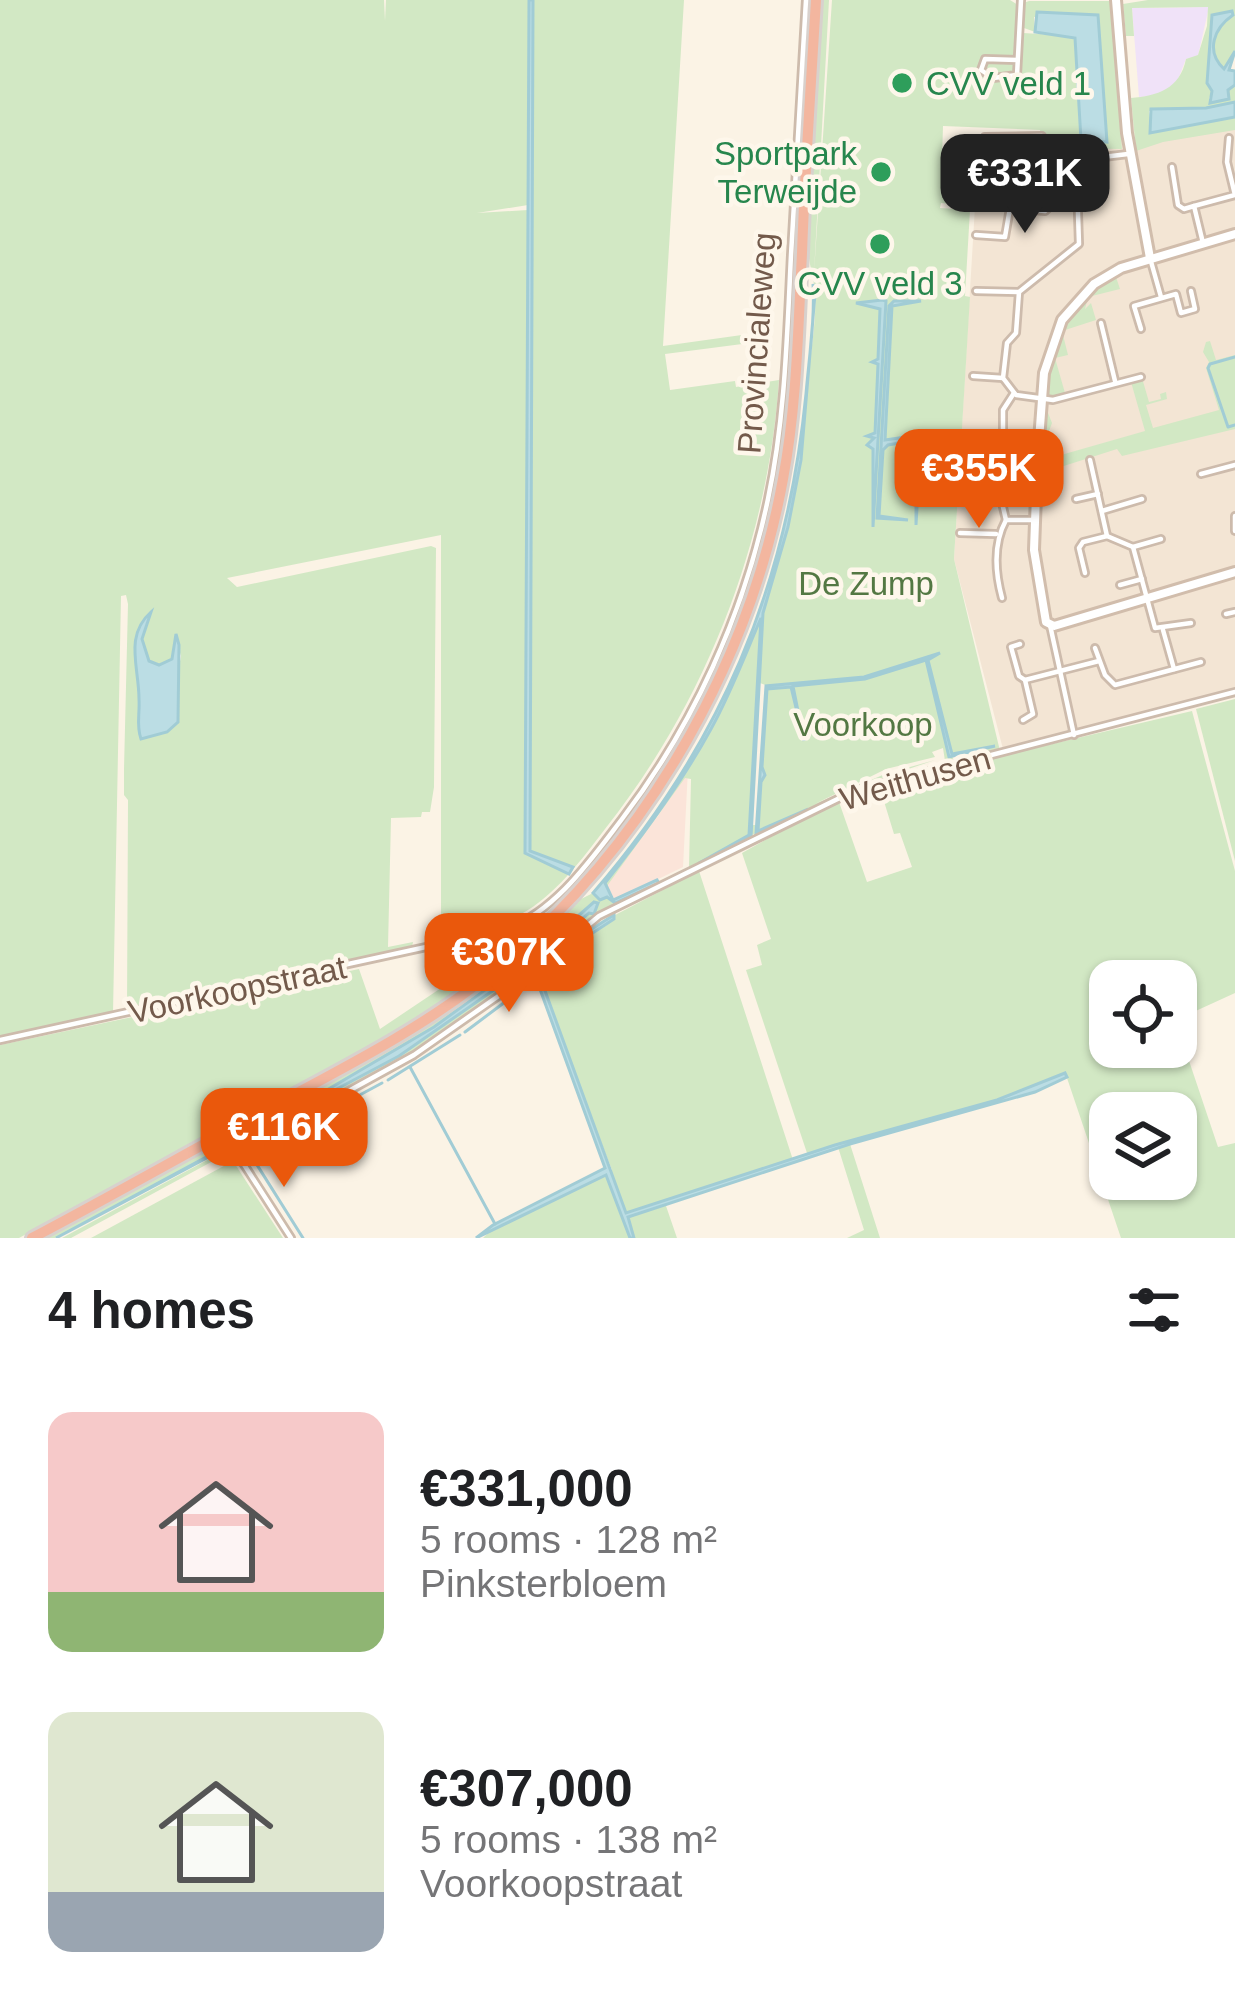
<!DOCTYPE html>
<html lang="en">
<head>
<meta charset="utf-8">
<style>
	:root { --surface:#fff; --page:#f2f2f2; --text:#202124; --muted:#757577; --accent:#ea580c }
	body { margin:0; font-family:Helvetica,sans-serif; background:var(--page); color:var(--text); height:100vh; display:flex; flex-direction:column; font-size:45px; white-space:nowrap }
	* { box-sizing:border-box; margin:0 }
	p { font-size:39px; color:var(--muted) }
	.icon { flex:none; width:66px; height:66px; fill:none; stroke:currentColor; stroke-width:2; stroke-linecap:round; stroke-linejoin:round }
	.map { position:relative; height:1238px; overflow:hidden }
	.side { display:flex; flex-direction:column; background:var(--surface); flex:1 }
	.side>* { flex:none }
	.buttons { position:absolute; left:1089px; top:960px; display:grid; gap:24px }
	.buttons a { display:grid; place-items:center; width:108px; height:108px; border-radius:24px; background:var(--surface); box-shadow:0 3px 9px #0004; font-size:60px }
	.price { position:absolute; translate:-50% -102px; padding:0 27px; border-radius:24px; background:var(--accent); color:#fff; font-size:39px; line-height:78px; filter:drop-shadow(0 3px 6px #0008) }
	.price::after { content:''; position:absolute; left:50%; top:72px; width:36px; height:27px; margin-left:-18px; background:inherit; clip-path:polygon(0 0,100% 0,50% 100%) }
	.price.current { background:#222; color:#fff }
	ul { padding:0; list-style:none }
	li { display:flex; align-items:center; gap:36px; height:300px; padding:0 48px }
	li span { display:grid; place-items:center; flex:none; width:336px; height:240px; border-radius:24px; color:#555 }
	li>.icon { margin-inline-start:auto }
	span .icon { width:144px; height:144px; fill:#fffc; stroke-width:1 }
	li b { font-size:51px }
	h2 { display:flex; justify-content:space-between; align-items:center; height:144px; padding:0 48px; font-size:51px }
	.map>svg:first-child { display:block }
	.residential { fill:#f3e5d4 }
	.commercial { fill:#fbe4d9 }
	.education { fill:#f0e2f8 }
	.green { fill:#d2e8c4; fill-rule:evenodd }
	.water { fill:#bbdde4; stroke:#a1ccd5; stroke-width:3 }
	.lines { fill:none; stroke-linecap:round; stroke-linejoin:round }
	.stream { stroke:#a1ccd5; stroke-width:3 }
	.street-casing { stroke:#cdbbac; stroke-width:10 }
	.secondary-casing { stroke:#d1bdac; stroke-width:14 }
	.highway-casing { stroke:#d8d1cd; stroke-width:16 }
	.street { stroke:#fff; stroke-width:4.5 }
	.secondary { stroke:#fff; stroke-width:8 }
	.highway { stroke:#f3b69f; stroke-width:10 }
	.leisure-dot { fill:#2e9e5b; stroke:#fef7eb; stroke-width:4.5 }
	.labels { text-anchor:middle; stroke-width:9; stroke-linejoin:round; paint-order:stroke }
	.leisure-label { font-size:33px; fill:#27864d; stroke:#fef7eb; text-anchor:start }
	.street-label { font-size:33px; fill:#735a4b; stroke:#fef7eb }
	.park-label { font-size:33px; fill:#537843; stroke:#fef7eb }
</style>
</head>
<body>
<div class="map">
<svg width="1235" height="1238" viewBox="0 0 1235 1238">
	<rect width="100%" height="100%" fill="#fbf3e5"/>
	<!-- residential -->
	<path class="residential" d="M1235,117V693L1004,753L954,559L978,156L1042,151L1048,138L1101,143Z"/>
	<!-- commercial -->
	<path class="commercial" d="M688,769L683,867L615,900L605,883L658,816Z"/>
	<!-- education -->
	<path class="education" d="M1209,7L1198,56L1186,59L1177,82L1159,96L1139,97L1132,8Z"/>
	<!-- green -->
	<g class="green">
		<path d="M0,0H384L385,21L386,0H529L528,205L477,213L528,210L531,224L533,0H684L663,346L749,334L750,343L665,354L670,390L735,381L736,387L779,380C768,543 706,701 605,829C582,859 555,896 521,914C498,927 466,930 441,935V535L227,578L237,587L431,546L436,548L434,787L430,812H422L421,817L391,818L388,947L413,942L411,951L127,1010L128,800L124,795V769L128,604L126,595L121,596L113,1013L0,1037ZM150,615L142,639L149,661C166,670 177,659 176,640L181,656L167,732L141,738C137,724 139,714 139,699C139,670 124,637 150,615Z"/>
		<path d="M821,0H829L814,273L832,0H1010L1018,5L1029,1H1110L1122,149L1047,148V135H1041L1040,130L943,126L942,157L960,160V165L955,166L952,204L941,203L940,208L970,210L965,296L970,297L954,559L1000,751L960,758L980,749L952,754L928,662L953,759L945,761L943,748L932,752L935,757L886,769L815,804L885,774L935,760L867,783L758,836L808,809L758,832L767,689L866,676L768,686L760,683L752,825H756V833L699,862L747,839V842L668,881L689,868L691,779L685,778L607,886L613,903L659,885L588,920L469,1017L407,1056L71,1238H62L397,1058L55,1238H40L421,1029L446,1013L573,903L593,893L600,900L608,897L605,883C724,738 795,570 808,383C810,353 817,321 815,291C813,275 807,256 807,238C808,159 816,79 821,0ZM1097,14L1103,73L1080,138L1074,36L1023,33L1024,28L1035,32L1034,17Z"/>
		<path d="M1148,0H1235V51L1224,70C1205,51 1214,29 1233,15L1232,11L1211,37L1207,83L1212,91L1209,99L1230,98L1228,89L1235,85V102L1205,108L1149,111L1152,133L1235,117V130L1163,142L1136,151L1131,98C1157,96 1180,89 1186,59L1198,55L1207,26L1208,7L1132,8L1134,36H1126L1123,4Z"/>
		<path d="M1133,265L1116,277L1120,289L1088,297L1085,309L1091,303L1096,320L1062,331L1068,355L1055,358L1065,393L1050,396L1045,389C1052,330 1080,291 1133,265Z"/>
		<path d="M1210,341L1216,360L1235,355V429L1122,456L1117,449L1045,472V405L1052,423L1049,431L1055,452L1061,455L1145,431L1131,382L1142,378L1149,402L1161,399L1160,394L1166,392L1167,399L1146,405L1153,428L1219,410L1206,368L1209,362L1203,352L1206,342Z"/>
		<path d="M1235,699V861L1196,709Z"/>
		<path d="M1192,711L1235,871V993L1176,1020V981H1110V1047H1176L1177,1025L1218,1147L1235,1143V1238H1121L1066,1075L1035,1091L850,1144L880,1238H847L864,1230L838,1147L808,1156L746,970L762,965L757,945L771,939L742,853L767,839L741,848L839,802L867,882L912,867L900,833L894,834L879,785ZM1110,1113H1176V1179H1110Z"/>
		<path d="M699,871L793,1160L665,1203L677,1238H483L494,1227L612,1170L536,975L598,924Z"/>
		<path d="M543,919C393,1058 198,1142 19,1238H0V1045L359,969L380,1029L453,980L467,945L507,936Z"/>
		<path d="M233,1161L283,1238H91Z"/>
	</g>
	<!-- water -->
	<g class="water">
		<path d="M529,0H533L530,851L573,867L569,874L525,853Z"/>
		<path d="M1232,11L1233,15C1214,28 1205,51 1224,69L1235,51L1229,70L1235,71V85L1228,90L1229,99L1210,103L1212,91L1207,83L1212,15Z"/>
		<path d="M1037,12L1098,15L1107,142L1081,140L1075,38L1035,32Z"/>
		<path d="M1235,102V117L1150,133L1151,109L1206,108Z"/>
		<path d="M813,284L815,294L801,460L788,527L763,613L751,837L699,863L749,835L761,618C745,655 731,693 711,729C681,784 644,834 605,883L613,900L657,880L659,883L615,903L607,897L600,900L593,893C720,746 787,588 806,394C809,358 815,320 813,284Z"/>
		<path d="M882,300L886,301L873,527V449L867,445L874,438L867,436L875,433L878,364L872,362L878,359L880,309L856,303Z"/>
		<path d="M894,301H921L892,306L885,440L946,431L945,435L921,440L916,525V440L888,445L883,450L879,516L908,520L877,518L889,306Z"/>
		<path d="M151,612L142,639L149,661L159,665L172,659L176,634L179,645L178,722L167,732L141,739C136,725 140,714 139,699C139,667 124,636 151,612Z"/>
		<path d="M940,653L928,660L952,754L995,746L949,757L926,660L865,679L793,686L804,741L791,687L767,689L762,767L765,775L761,782L758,831L808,809L756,834L766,686L864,677Z"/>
		<path d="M594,902L598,903L594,914L589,913L501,985L399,1056L56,1238L286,1114L434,1027L537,952Z"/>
		<path d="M614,915V919L582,940L540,977L626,1213L835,1145L997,1100L1065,1073L1067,1077L1035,1092L850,1144L628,1217L634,1238H630L606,1175L476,1238L493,1225L605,1168L537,981L529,985L527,982L582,935Z"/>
	</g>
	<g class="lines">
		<!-- stream -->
		<g class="stream">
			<path d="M1235,357L1210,364L1208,368L1228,427L1235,425"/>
			<path d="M465,1032L525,987"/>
			<path d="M410,1067L495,1224"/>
			<path d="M388,1080L460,1035"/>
			<path d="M304,1125L382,1083"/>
			<path d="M298,1128L254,1151L252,1157L303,1238"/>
		</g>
		<!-- street casing -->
		<g class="street-casing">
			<g id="street">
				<path d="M1017,60L985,59L981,70L993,78L1017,75L1021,0"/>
				<path d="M983,151L985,137L1042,136V150"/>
				<path d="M1076,153L1079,244L1019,292L1016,333L1007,343L1003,378L1016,395L1053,400L1141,377"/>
				<path d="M1172,167L1178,205L1184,209L1194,206L1203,243"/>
				<path d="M961,201L966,157L973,151L1062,150L1103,157L1128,154"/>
				<path d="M1194,206L1235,195L1227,162L1229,138"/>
				<path d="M976,235L1005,237L1010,208L1045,211L1058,199L1075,196"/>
				<path d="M1150,258L1161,297"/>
				<path d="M976,291L1018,292"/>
				<path d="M1101,323L1115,381"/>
				<path d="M1141,329L1134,306L1176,294L1181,313L1195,309L1191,291"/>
				<path d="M973,376L1003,378"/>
				<path d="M1003,432V410L1014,393"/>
				<path d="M1090,460L1107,536"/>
				<path d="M1201,474L1235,465"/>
				<path d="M1000,494L1006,520"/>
				<path d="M1076,499L1098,494"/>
				<path d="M1102,511L1142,499"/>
				<path d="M1235,516V531"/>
				<path d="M960,533L996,534"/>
				<path d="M1133,547L1161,539"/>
				<path d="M1085,573L1079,548L1083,542L1107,536L1133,547L1155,628L1191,623"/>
				<path d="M1120,585L1142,579"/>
				<path d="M1002,598C995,572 993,544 1006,520H1035"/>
				<path d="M1226,614L1235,612"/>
				<path d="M1050,625L1074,735"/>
				<path d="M1163,630L1174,669"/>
				<path d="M1020,644L1011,647L1019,676L1025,680L1033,714L1023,720"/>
				<path d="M1095,648L1105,675L1115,685L1201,662"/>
				<path d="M1025,680L1099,661"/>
				<path d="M0,1040L504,930C555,912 590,861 622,819C693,726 744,614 768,499C785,419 787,336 791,255C796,170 801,85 806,0"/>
				<path d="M291,1238L243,1163L245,1148L414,1055L527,976L599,916L856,790L1235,692"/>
			</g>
		</g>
		<!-- secondary casing -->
		<g class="secondary-casing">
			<g id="secondary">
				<path d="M1116,0L1127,133L1150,258"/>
				<path d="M1235,234L1121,268L1094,284L1062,320L1044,373L1037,467L1034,550L1046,622L1054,626L1235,572"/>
			</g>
		</g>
		<!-- highway casing -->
		<g class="highway-casing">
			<path id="highway" d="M32,1238C113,1195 191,1151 271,1107C339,1070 411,1034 473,987C633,866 747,676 783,479C797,405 798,329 802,253C805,169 811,84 816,0"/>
		</g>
		<!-- street -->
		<use href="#street" class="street"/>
		<!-- secondary -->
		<use href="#secondary" class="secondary"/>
		<!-- highway -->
		<use href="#highway" class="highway"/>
	</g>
	<!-- markers -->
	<g class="leisure-dot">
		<circle cx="902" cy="83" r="12"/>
		<circle cx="881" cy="172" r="12"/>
		<circle cx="880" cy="244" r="12"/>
	</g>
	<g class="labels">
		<!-- leisure labels -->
		<g class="leisure-label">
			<text x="926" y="95">CVV veld 1</text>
			<text x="857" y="165" text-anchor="end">Sportpark<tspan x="857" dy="38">Terweijde</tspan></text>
			<text x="880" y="295" text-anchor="middle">CVV veld 3</text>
		</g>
		<!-- street labels -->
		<g class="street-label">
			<text transform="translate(756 343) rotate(-86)" y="12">Provincialeweg</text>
			<text transform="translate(915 778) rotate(-16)" y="12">Weithusen</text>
			<text transform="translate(237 989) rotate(-12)" y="12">Voorkoopstraat</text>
		</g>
		<!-- park labels -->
		<g class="park-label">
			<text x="866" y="595">De Zump</text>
			<text x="863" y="736">Voorkoop</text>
		</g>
	</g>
</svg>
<div class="buttons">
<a><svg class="icon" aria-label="locate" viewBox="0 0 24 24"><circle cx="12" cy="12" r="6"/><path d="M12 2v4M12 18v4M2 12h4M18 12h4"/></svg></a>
<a><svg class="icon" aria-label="layers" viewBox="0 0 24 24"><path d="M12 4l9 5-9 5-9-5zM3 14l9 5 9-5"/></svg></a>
</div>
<b class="price current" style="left:1025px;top:236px">€331K</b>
<b class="price" style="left:979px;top:531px">€355K</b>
<b class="price" style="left:509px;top:1015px">€307K</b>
<b class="price" style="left:284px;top:1190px">€116K</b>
</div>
<section class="side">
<h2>4 homes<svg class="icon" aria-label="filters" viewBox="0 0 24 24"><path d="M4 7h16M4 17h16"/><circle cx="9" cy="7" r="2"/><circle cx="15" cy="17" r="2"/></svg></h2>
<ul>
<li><span style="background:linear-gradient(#f6c9c9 75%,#8fb573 0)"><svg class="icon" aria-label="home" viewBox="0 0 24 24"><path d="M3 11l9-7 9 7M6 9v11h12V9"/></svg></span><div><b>€331,000</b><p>5 rooms · 128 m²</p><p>Pinksterbloem</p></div></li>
<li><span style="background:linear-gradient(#dfe7d0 75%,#9aa5b1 0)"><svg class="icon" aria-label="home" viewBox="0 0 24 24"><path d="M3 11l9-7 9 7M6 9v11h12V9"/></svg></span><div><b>€307,000</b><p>5 rooms · 138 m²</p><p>Voorkoopstraat</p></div></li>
</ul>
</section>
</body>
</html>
